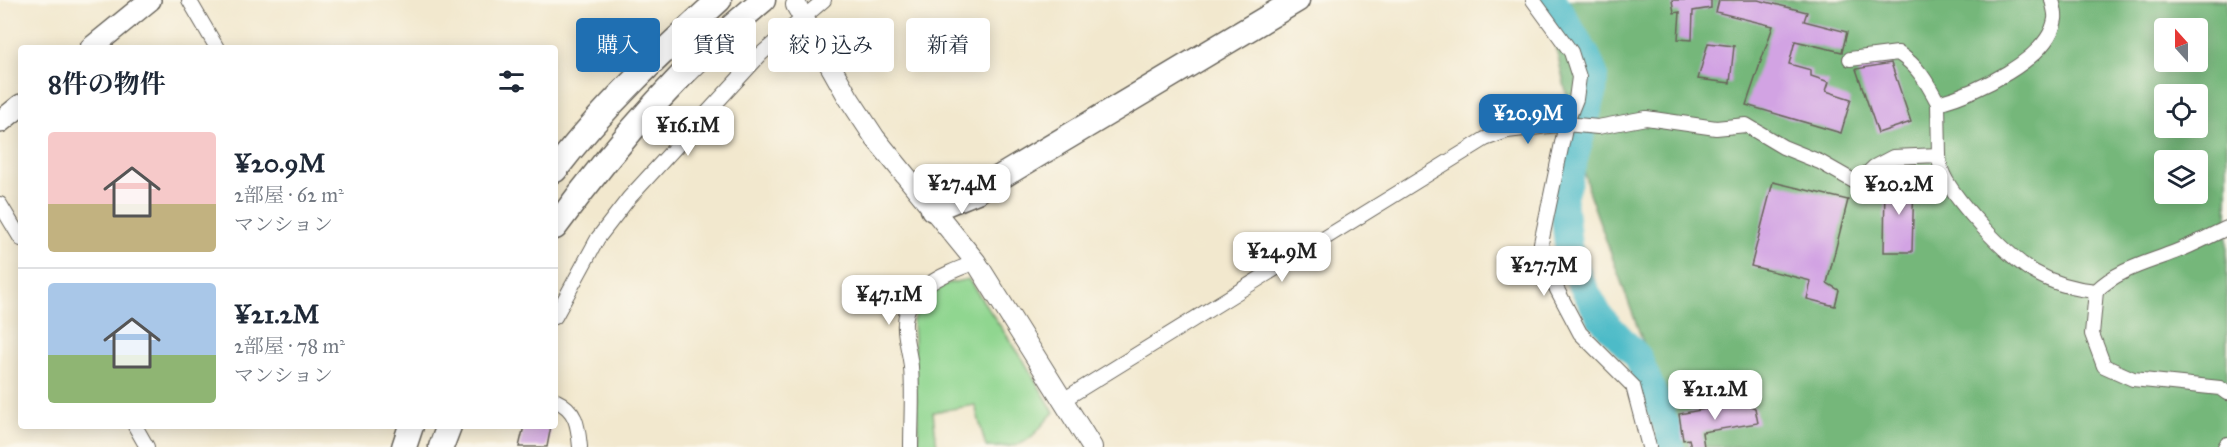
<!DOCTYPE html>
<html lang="ja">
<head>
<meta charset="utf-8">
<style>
	:root { --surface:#fff; --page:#f2f2f3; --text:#1f2937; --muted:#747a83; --line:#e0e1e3; --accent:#1f6fb2 }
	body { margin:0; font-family:"IM FELL Great Primer","Noto Serif JP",serif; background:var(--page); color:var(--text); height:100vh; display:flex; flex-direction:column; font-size:22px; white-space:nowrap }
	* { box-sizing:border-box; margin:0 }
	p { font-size:20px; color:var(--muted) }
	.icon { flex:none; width:33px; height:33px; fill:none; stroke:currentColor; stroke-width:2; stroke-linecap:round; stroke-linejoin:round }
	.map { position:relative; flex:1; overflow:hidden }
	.side { position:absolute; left:18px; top:45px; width:540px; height:384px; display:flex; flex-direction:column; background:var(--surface); border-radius:6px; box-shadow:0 3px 15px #0003 }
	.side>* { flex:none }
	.hud { position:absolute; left:576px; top:18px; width:570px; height:54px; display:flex; gap:12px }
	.needle { width:39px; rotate:339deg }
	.controls { position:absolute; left:2154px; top:18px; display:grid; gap:12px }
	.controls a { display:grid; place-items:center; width:54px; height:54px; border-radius:6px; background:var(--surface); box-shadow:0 3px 15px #0003; font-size:30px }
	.price { position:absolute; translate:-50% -51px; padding:0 14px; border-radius:12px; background:#fff; color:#222; font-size:20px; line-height:39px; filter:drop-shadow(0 2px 3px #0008) }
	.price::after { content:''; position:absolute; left:50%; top:36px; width:18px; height:14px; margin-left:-9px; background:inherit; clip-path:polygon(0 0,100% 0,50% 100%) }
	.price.on { background:var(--accent); color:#fff }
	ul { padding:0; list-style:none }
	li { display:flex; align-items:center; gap:18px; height:150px; padding:0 30px }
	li+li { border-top:2px solid var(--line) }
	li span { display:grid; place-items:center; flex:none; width:168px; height:120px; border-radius:6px; color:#555 }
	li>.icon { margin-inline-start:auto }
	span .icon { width:72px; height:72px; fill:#fffc; stroke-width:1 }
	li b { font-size:26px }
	h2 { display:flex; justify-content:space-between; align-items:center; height:72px; padding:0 30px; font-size:26px }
	.pill { padding:0 21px; border-radius:6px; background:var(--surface); box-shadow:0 3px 15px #0003; font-size:21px; line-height:54px }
	.pill.on { background:var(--accent); color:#fff }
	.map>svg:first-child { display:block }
	.green { fill:#90d690; stroke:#567956; stroke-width:1.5 }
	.forest { fill:#74b77a; stroke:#486a4b; stroke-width:1.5; fill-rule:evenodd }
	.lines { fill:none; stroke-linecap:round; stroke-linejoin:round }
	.river { stroke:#4ebbc8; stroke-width:28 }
	.building { fill:#d2a3e3 }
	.street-casing { stroke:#67635a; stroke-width:16 }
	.secondary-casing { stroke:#67635a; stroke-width:22 }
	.primary-casing { stroke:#67635a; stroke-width:24 }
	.highway-casing { stroke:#67635a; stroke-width:27 }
	.street { stroke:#fff; stroke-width:14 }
	.secondary { stroke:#fff; stroke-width:20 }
	.primary { stroke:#fff; stroke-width:21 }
	.highway { stroke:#fff; stroke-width:24 }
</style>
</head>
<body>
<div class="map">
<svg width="2227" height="447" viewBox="0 0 2227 447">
	<rect width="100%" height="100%" fill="#fbf7ec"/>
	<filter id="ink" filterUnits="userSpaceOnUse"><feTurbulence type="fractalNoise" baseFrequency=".0167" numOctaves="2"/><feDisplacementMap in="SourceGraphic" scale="12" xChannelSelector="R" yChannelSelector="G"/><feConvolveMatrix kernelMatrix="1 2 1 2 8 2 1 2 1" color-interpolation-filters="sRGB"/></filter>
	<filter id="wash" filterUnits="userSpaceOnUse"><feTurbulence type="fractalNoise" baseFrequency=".008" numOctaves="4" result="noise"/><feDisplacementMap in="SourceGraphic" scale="24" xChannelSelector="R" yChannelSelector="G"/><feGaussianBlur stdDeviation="1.35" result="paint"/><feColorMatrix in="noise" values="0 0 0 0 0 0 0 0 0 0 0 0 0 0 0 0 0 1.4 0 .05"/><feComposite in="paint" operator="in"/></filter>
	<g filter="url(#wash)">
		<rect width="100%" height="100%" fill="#f2e8ce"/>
		<!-- green -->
		<path class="green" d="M968,279L1024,361L1054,412C1025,444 1029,447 986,447L975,405L933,412L937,447H919L913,321L919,303L946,284Z"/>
		<!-- forest -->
		<path class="forest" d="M1545,0H2227V447H1683L1657,381L1589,193ZM2164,28H2198V62H2164ZM2164,94H2198V128H2164ZM2164,160H2198V194H2164Z"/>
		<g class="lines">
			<!-- river -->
			<path class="river" d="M1553,0L1587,57L1594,74L1593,93L1563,198L1568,246L1579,279L1600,317L1638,357L1668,430L1671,447"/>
		</g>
		<g id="blocks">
			<!-- building -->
			<g class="building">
				<path d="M1672,0H1711V8L1693,11L1692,40L1678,39L1680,12L1674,13Z"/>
				<path d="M1719,0H1758L1807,12L1804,21L1847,32L1842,52L1795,41L1789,64L1811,70V76L1829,82L1826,91L1851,99L1841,133L1746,105L1773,26L1716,12Z"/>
				<path d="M1708,43L1734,46L1730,83L1698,79Z"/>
				<path d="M1891,63L1911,122L1878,133L1856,69Z"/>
				<path d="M1885,180H1914L1912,252H1884Z"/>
				<path d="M1773,182L1848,200L1827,283L1839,290L1835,306L1807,299L1811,281L1751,266Z"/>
				<path d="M1742,402L1755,408L1758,423L1702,432L1704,447H1691L1689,439L1683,440L1679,414Z"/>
				<path d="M524,426H551L547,447H519Z"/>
			</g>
		</g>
	</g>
	<g filter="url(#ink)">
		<use href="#blocks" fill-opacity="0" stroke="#67635a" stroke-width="1.5"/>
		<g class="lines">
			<!-- street casing -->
			<g class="street-casing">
				<g id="street">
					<path d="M189,0L217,48"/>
					<path d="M1533,0L1571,52L1579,77L1576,99L1566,124L1541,243L1553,282L1580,333L1633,386L1649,447"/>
					<path d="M1850,59L1898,53C1918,66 1927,82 1938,103"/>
					<path d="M1939,155L1938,103C1974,93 2049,60 2055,19C2056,13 2053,5 2052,0"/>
					<path d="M0,204L21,239"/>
					<path d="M2096,291L2092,334L2104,366L2133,379L2220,388L2227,393"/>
					<path d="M555,317L598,238L629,198L761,54L824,0"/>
					<path d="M555,400C577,410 578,426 580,447"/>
					<path d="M1063,400L1485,139L1507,131L1566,124L1598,127L1646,118L1716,128L1746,125L1783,147L1820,162L1857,183L1874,167L1893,157L1939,155C1939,160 1940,165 1941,169C1950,197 2008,257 2034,272C2053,283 2074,289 2096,291C2119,269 2147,263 2175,252C2193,245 2210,236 2227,228"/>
					<path d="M135,426L147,447"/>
					<path d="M911,447C911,421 913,394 911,367C910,355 906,343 905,330C902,289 944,274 976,262"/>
					<path d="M2225,447L2227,444"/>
				</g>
			</g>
			<!-- secondary casing -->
			<g class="secondary-casing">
				<path id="secondary" d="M796,5L848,97L875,138L976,262L1092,447"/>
			</g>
			<!-- primary casing -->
			<g class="primary-casing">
				<g id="primary">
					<path d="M91,48L150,0"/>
					<path d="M0,122L21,105"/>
				</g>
			</g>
			<!-- highway casing -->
			<g class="highway-casing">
				<g id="highway">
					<path d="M555,170C603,107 661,53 719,0"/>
					<path d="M933,209L977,191L1297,0"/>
					<path d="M555,227C615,145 684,65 763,0"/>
					<path d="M404,447L411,426"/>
					<path d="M441,447L449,426"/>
				</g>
			</g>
			<!-- street -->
			<use href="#street" class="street"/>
			<!-- secondary -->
			<use href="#secondary" class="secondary"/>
			<!-- primary -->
			<use href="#primary" class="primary"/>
			<!-- highway -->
			<use href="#highway" class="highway"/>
		</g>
	</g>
</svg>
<div class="controls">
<a><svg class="needle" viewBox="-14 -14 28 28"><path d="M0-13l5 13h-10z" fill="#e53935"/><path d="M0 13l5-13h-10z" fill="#747a83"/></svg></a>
<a><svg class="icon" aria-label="locate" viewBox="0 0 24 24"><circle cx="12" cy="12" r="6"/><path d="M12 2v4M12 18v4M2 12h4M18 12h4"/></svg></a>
<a><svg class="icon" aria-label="layers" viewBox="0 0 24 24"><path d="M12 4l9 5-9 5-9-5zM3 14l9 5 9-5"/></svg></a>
</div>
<b class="price on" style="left:1528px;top:145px">¥20.9M</b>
<b class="price" style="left:688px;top:157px">¥16.1M</b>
<b class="price" style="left:962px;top:215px">¥27.4M</b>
<b class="price" style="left:1899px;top:216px">¥20.2M</b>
<b class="price" style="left:1282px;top:283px">¥24.9M</b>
<b class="price" style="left:1544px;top:297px">¥27.7M</b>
<b class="price" style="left:889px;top:326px">¥47.1M</b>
<b class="price" style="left:1715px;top:421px">¥21.2M</b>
<div class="hud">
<a class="pill on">購入</a>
<a class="pill">賃貸</a>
<a class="pill">絞り込み</a>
<a class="pill">新着</a>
</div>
<section class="side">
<h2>8件の物件<svg class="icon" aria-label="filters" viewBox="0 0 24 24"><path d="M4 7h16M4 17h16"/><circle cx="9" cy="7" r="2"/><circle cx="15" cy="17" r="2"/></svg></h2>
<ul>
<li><span style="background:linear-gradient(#f6c9c9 60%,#c2b280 0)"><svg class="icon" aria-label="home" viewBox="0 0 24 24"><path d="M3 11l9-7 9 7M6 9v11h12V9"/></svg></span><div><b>¥20.9M</b><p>2部屋 · 62 m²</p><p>マンション</p></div></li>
<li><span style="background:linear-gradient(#a9c7e8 60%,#8fb573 0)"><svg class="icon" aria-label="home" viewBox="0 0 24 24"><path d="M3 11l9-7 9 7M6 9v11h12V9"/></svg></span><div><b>¥21.2M</b><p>2部屋 · 78 m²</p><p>マンション</p></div></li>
</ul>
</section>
</div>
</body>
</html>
